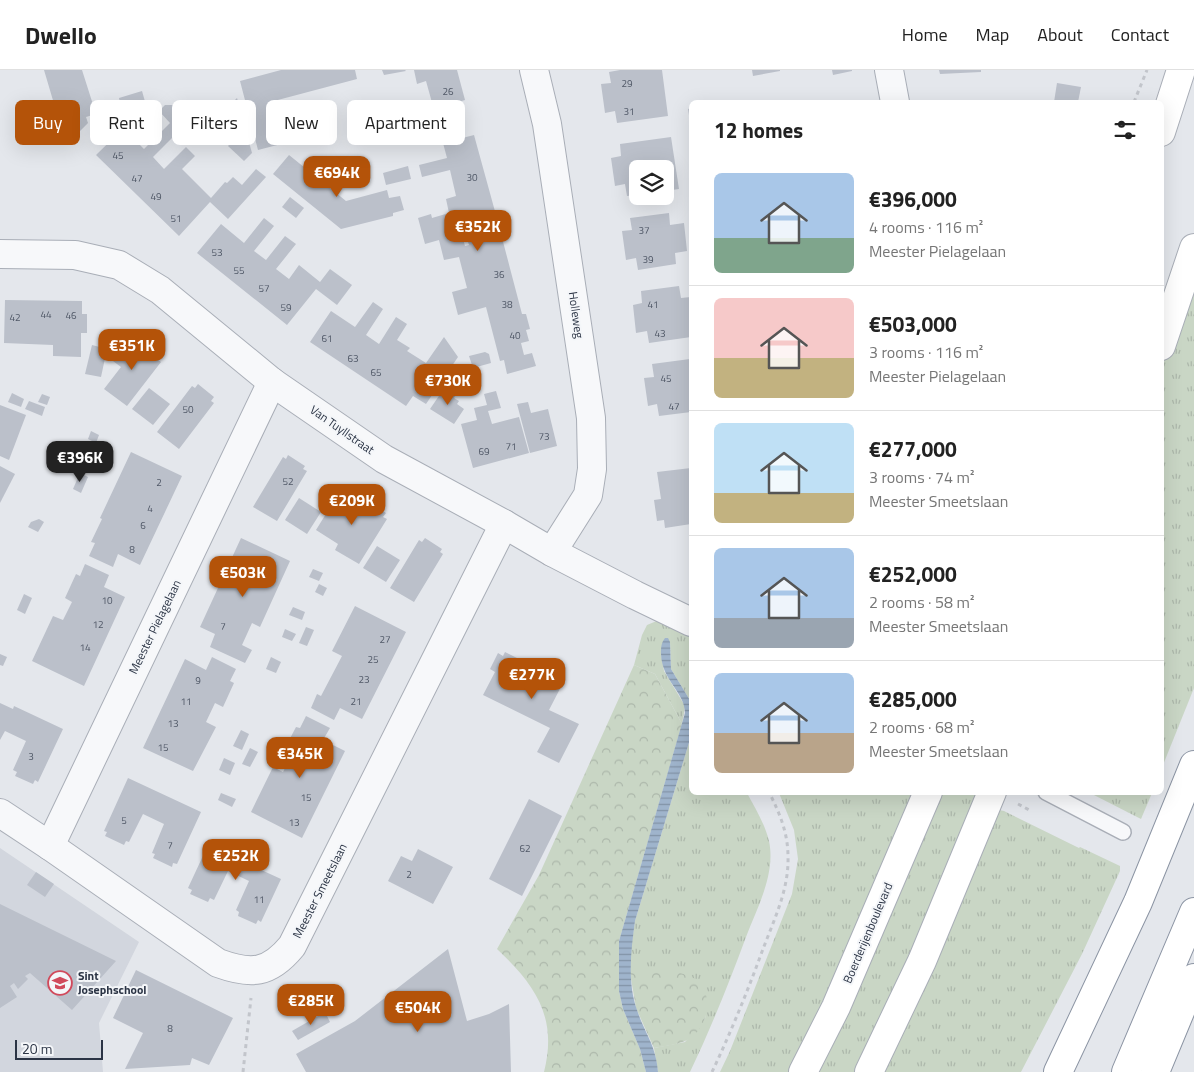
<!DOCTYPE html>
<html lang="en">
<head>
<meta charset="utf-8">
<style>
	:root { --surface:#fff; --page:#f6f6f6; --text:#222; --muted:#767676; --line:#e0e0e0; --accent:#b45309 }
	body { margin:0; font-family:"Titillium Web",sans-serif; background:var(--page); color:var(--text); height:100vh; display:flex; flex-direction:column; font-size:19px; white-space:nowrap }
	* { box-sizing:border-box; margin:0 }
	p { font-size:16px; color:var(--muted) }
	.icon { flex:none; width:28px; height:28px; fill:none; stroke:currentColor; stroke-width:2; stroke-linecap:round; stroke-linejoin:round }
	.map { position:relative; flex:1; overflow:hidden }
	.panel { position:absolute; left:689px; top:30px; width:475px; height:695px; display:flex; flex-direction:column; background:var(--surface); border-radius:8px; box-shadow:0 5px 20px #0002 }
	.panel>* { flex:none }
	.top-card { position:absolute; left:15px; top:30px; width:475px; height:45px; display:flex; gap:10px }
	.controls { position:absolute; left:629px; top:90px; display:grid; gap:10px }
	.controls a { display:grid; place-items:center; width:45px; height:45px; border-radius:8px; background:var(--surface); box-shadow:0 5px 20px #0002; font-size:25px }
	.scale { position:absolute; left:15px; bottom:12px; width:88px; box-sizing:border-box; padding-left:5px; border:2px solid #2b3445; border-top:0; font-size:14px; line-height:18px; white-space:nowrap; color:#2b3445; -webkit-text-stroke:4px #f4f6f9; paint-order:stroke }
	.price { position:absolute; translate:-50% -42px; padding:0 11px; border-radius:10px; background:var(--accent); color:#fff; font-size:16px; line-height:32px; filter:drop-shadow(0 1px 2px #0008) }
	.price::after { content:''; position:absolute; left:50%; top:30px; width:15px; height:11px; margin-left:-8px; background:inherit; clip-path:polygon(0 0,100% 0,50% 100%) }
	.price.selected { background:#222; color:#fff }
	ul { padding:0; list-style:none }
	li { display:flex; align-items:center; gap:15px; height:125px; padding:0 25px }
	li+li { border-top:1px solid var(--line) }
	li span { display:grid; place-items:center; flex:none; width:140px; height:100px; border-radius:8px; color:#555 }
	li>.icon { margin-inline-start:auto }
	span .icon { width:60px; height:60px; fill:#fffc; stroke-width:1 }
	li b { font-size:21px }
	h2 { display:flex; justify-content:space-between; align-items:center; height:60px; padding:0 25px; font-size:21px }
	.tag { padding:0 18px; border-radius:8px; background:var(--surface); box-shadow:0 5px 20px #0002; font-size:18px; line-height:45px }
	.tag.selected { background:var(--accent); color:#fff }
	header { display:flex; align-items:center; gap:30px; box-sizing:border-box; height:70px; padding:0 25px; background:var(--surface); border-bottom:1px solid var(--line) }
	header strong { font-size:24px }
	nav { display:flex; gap:28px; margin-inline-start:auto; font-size:18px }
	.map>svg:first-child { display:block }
	.built { fill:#d2d6de }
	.grass { fill:url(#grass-tufts) }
	.forest { fill:url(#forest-crowns) }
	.water { fill:url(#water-rules) }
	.building { fill:#bbc0ca }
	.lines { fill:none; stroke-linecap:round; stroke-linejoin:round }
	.lane-casing { stroke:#a9aeb7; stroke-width:18 }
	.street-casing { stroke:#a9aeb7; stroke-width:30 }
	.secondary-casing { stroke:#a9aeb7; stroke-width:30 }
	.highway-casing { stroke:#8b94a3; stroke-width:30 }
	.path { stroke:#c2c5cb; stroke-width:3; stroke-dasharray:4 4; stroke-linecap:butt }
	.lane { stroke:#f7f8fa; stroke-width:15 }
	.street { stroke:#f7f8fa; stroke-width:28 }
	.secondary { stroke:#fff; stroke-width:28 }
	.highway { stroke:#fff; stroke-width:28 }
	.labels { text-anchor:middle; stroke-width:4; stroke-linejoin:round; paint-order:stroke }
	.number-label { font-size:10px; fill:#4f5766 }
	.street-label { font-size:12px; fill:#2b3445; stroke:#f4f6f9 }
	.poi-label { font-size:12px; font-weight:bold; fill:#2b3445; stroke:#f4f6f9; text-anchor:start }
</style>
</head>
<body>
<header>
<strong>Dwello</strong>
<nav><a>Home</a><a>Map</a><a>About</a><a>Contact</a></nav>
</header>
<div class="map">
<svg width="1194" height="1002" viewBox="0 0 1194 1002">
	<defs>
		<pattern id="grass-tufts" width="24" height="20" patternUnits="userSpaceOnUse" patternTransform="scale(1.25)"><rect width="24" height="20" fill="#c9d6c5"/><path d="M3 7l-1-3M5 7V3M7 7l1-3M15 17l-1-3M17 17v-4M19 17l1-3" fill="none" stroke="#adb8ab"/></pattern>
		<pattern id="forest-crowns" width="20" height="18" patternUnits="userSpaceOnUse" patternTransform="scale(1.25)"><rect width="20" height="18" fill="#c9d6c5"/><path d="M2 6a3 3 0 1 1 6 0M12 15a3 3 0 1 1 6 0" fill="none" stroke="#adb8ab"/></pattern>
		<pattern id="water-rules" width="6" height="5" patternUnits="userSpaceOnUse" patternTransform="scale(1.25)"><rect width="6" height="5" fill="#9fb4cc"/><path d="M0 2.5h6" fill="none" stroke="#8293a7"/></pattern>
	</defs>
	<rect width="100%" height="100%" fill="#e4e7ec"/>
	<!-- built -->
	<path class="built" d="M0,778L139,872L99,953L103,1002H0Z"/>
	<!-- grass -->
	<g class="grass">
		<path d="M1194,194V618L1161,700V292Z"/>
		<path d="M659,550L691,567V632L671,599L670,572L661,584L664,601L685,636L682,654L655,604L634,595L642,565L647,555Z"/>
		<path d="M691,666V722L747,723C755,738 765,754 769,771C776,804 757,838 746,867C729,913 711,958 690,1002H658L654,978L685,972L705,949L707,932L703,919L630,903L631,877L635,851Z"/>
		<path d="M779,723H920L794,1002H720L730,981L792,824L798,789L794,760Z"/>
		<path d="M937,723H971L979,727L859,1002H811Z"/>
		<path d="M1090,723H1152L1141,749Z"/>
		<path d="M994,739L1004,741L1079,778L1080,777L1120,796V801L1082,884L1021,1002H877Z"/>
	</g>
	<!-- forest -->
	<g class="forest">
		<path d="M634,595L655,604L682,654L619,871V921L623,939L640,979L646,1002H544C558,947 535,915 497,879L539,805Z"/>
		<path d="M677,902C683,904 691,906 695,909C717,925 707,962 685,971C676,975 664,976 654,978L636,938L630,903Z"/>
	</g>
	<!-- water -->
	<path class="water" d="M665,568H668L670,572L671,599L691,632V666L635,851C631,880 627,912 637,940C645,964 656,975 658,1002H646L640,979L623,939L619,921V871L685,643C685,622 662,611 661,584C661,578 661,573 665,568Z"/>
	<!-- building -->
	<g class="building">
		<path d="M44,0H82L96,44L86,47L88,53L75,66L63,53L60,54Z"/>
		<path d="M281,0H355L357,9L274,31L285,73L258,80L240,11Z"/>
		<path d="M382,0H405L406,1L384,5Z"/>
		<path d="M414,0H457L465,30L451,34L453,43L436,47L426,11L417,14Z"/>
		<path d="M620,0H662L668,46L617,53L615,41L605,43L601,14L611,13L609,2Z"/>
		<path d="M752,0H780V1L753,6Z"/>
		<path d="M832,0H852V1L833,5Z"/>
		<path d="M939,0H981V2L940,4Z"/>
		<path d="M1057,13L1081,17L1078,32H1054Z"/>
		<path d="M142,21L146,35L122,42L119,28Z"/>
		<path d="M237,28L241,42L231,51L223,42Z"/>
		<path d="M165,35H188L180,43L186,47L180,58L181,59L153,87L164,99L186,77L195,86L182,99L211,128L225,112L227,113L233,107L242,115L256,99L266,107L228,149L210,132L179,166L96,85L145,37L155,46L142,60L140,58L131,66L144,79L170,53L159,41Z"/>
		<path d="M412,37L416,53L372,64L368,48Z"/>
		<path d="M691,38V51H690L688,39Z"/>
		<path d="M245,58L252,83L244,91L228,76Z"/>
		<path d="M474,65L496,145L459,154L465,176L469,175L468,172L501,164L522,244H526L530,259L526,260L529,271L521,273L524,285L532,283L536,296L507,304L504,290L500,291L486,237L458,245L452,222L467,218L459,187L444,190L439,170L425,174L418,148L431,144L432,148L449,143L446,129L456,126L450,100L422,107L419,95L447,88L443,73Z"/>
		<path d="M671,67L679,119L665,121V99H638V125L627,126L625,114L615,116L611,88L621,86L620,74Z"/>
		<path d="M289,85L346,131L387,120L389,128L400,126L404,140L393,143V146L341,159L273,104Z"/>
		<path d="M408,96L411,109L386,115L383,103Z"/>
		<path d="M290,127L304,138L296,148L282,137Z"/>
		<path d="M669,143L670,155L684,153L687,181L675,183L676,194L638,200L636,188L626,190L622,161L632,160L630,148Z"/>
		<path d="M264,148L274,156L254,181L266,190L285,166L296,174L276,199L289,209L299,195L320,212L330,199L352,215L337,235L316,219L287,255L197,183L221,154L244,173Z"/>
		<path d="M679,216L681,228L691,227V267L649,273L647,261L636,263L633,235L642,233L641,221Z"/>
		<path d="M5,230L82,231V244H87V263H81V287L53,286V275L4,273Z"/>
		<path d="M373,232L383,239L366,265L379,274L396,247L407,254L397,270L410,278L407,281L426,293L444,267L458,287L426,334L413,326L406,336L310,272L331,241L355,257Z"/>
		<path d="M129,271L137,277L138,275L141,277L144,273L160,286L158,290L161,292L127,336L104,319L121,297L113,291Z"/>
		<path d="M92,275L107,279L101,307L85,304Z"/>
		<path d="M485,282L489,284L491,293L473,298L469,286Z"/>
		<path d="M690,289L691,301V342L659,346L657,334L648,336L644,308L654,307L652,294Z"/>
		<path d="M198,314L214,327L211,331L214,333L179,379L157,362L192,316L195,318Z"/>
		<path d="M445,317L456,324L454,328L459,331L457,334L464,339L454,354L430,339Z"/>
		<path d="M149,318L170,334L153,355L132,339Z"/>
		<path d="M496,321L501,338L488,341L492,354L519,347L529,383L473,398L461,354L477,350L474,338L487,335L484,324Z"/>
		<path d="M12,323L24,329L21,337L8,332Z"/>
		<path d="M42,324L50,327L47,335L38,332Z"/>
		<path d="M29,331L45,337L42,346L25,339Z"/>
		<path d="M528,332L531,343L548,339L557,376L530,383L517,334Z"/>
		<path d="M0,335L26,345L9,390L0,386Z"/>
		<path d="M91,361L99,365L96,373L88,369Z"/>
		<path d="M131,382L182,406L140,495L118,484L113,497L89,486L95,473L91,472L102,449L100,448Z"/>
		<path d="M288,385L305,396L303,399L307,401L277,451L253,437L283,387L286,389Z"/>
		<path d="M0,396L15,404L0,433Z"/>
		<path d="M691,398V454L665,458L664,450L657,451L654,430L661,429L657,402Z"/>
		<path d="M80,403L88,407L81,423L73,419Z"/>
		<path d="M342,418L354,425L352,429L362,435L363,434L366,436L368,432L386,443L383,447L387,449L359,494L335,480L338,474L316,460Z"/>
		<path d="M299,428L321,442L307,464L285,450Z"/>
		<path d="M39,449L44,452L38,462L28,457L31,452Z"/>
		<path d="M241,468L290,491L260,557L252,553L242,575L252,580L245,593L210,577L215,564L200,557Z"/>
		<path d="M425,468L442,479L440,482L443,484L414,532L390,518L419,470L422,472Z"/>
		<path d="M377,476L400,490L386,512L363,498Z"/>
		<path d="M85,494L109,505L104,517L125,527L84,616L32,591L53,546L63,550L72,532L65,528L76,504L80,506Z"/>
		<path d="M313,499L323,503L319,511L309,507Z"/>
		<path d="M319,514L327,518L323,526L315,522Z"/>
		<path d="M24,524L32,528L25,544L17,540Z"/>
		<path d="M355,536L406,562L362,649L340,638L334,650L311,638L317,624L321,626L342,586L332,581Z"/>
		<path d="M293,537L305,542L302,550L289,545Z"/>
		<path d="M306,557L314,560L307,576L299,573Z"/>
		<path d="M285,559L296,564L292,571L282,567Z"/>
		<path d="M505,582L525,592L526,589L545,599L544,601L564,611L549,640L579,654L559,693L537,682L550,658L483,625L495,602L490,599L498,583L503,586Z"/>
		<path d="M0,584L7,587L3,596L0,595Z"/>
		<path d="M212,587L236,599L230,611L234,613L223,637L215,633L206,652L216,657L193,701L143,678L185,589L206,600Z"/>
		<path d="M271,587L281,592L276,603L266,599Z"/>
		<path d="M0,633L13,639L14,636L63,659L38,712L35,710L33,714L15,706L17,702L13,700L26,671L5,661L0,670Z"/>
		<path d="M306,646L330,658L323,670L345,681L302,768L251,742L273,697L283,702L292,684L284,680L296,657L300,658Z"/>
		<path d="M241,660L249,664L242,680L233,676Z"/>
		<path d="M250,678L258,682L250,697L242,694Z"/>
		<path d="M224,688L235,693L230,705L219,700Z"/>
		<path d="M128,708L201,742L177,794L173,793L172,797L153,788L155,784L152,783L164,754L143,744L129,772L126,771L124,775L105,766L107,762L104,761Z"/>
		<path d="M221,723L236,729L232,737L218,730Z"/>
		<path d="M529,729L562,746L522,826L489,809Z"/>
		<path d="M208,775L232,787L237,777L262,789L257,798L281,809L261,852L258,850L256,854L238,846L239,842L236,840L249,811L228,801L214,830L210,828L208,832L190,824L192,820L188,818Z"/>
		<path d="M418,779L453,797L433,834L388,811L401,786L412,791Z"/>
		<path d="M36,802L54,814L45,827L27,815Z"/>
		<path d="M0,834L116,891L72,940L30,903L25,906L28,909L18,919L14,913L10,916L17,927L0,938Z"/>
		<path d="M448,879L467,951L489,944L509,934L511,1002H306L296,984L355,951Z"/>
		<path d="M136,900L233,948L209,995L192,988L190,995L125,999L143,963L113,948Z"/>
		<path d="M325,942L330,952L298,970L292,961Z"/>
	</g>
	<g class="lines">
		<!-- lane casing -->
		<g class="lane-casing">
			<path id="lane" d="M1046,722L1123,762"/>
		</g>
		<!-- street casing -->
		<g class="street-casing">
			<g id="street">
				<path d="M534,0L547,54L591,348L592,399L588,425L552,482"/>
				<path d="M889,0L895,32"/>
				<path d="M0,184L75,185L119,195L160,220L272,312L384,389L504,454L552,482L635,525L691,552"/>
				<path d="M0,743L50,776L218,893C251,905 269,904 292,876L504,454"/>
				<path d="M50,776L272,312"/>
			</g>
		</g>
		<!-- secondary casing -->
		<g class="secondary-casing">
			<g id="secondary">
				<path d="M1161,62L1181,0"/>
				<path d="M1161,276L1194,178"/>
				<path d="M803,1002L836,937L928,722"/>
				<path d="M869,1002L922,891L992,722"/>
			</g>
		</g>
		<!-- highway casing -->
		<g class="highway-casing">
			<g id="highway">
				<path d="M1058,1002L1138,832L1194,695"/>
				<path d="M1126,1002L1194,842"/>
				<path d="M1155,1002L1194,908"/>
			</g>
		</g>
		<!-- path -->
		<g class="path">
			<path d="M1134,32L1147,0"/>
			<path d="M1018,734L1031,741"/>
			<path d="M243,1002L251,928"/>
			<path d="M712,1002C731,962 748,920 763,879C774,850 789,819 788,787C788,763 780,744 769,722"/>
		</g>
		<!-- lane -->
		<use href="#lane" class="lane"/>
		<!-- street -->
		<use href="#street" class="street"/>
		<!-- secondary -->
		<use href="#secondary" class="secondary"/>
		<!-- highway -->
		<use href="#highway" class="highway"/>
	</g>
	<!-- icons -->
	<defs>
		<g id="school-ring" transform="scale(1.25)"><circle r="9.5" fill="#f4f6f9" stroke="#d1495b" stroke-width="1.5"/><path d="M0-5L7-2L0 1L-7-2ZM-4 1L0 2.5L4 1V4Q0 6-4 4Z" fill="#d1495b"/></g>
	</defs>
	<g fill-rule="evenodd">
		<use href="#school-ring" x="60" y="913"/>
	</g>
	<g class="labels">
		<!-- number labels -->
		<g class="number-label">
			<text x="627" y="17">29</text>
			<text x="448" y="25">26</text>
			<text x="629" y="45">31</text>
			<text x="118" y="89">45</text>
			<text x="472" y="111">30</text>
			<text x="137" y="112">47</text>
			<text x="156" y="130">49</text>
			<text x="176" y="152">51</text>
			<text x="644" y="164">37</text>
			<text x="217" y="186">53</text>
			<text x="648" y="193">39</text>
			<text x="239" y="204">55</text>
			<text x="499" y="208">36</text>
			<text x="264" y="222">57</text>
			<text x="507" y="238">38</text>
			<text x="653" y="238">41</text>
			<text x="286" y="241">59</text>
			<text x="46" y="248">44</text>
			<text x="71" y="249">46</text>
			<text x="15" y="251">42</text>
			<text x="660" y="267">43</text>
			<text x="515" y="269">40</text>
			<text x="327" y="272">61</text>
			<text x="353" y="292">63</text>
			<text x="376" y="306">65</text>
			<text x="666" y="312">45</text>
			<text x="674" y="340">47</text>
			<text x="188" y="343">50</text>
			<text x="544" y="370">73</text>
			<text x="511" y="380">71</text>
			<text x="484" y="385">69</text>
			<text x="288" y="415">52</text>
			<text x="159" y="416">2</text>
			<text x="150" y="442">4</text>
			<text x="143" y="459">6</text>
			<text x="132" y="483">8</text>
			<text x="107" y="534">10</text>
			<text x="98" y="558">12</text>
			<text x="223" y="560">7</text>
			<text x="385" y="573">27</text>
			<text x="85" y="581">14</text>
			<text x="373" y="593">25</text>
			<text x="364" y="613">23</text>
			<text x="198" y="614">9</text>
			<text x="186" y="635">11</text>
			<text x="356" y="635">21</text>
			<text x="173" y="657">13</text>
			<text x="163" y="681">15</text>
			<text x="31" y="690">3</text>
			<text x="306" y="731">15</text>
			<text x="124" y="754">5</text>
			<text x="294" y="756">13</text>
			<text x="170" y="779">7</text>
			<text x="525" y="782">62</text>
			<text x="409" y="808">2</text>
			<text x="259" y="833">11</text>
			<text x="170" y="962">8</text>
		</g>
		<!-- street labels -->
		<g class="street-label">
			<text transform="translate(576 245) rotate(82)" y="4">Holleweg</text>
			<text transform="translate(342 360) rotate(35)" y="4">Van Tuyllstraat</text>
			<text transform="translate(155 557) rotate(-64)" y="4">Meester Pielagelaan</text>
			<text transform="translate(320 821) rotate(-63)" y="4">Meester Smeetslaan</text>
			<text transform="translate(868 863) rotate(-67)" y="4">Boerderijenboulevard</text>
		</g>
		<!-- poi labels -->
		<g class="poi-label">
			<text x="78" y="910">Sint<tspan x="78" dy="14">Josephschool</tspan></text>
		</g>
	</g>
</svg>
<div class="controls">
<a><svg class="icon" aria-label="layers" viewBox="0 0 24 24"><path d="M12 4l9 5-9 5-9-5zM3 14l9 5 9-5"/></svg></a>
</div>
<div class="scale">20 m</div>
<b class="price" style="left:337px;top:128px">€694K</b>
<b class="price" style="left:478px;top:182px">€352K</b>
<b class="price" style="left:132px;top:301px">€351K</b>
<b class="price" style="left:448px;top:336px">€730K</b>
<b class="price selected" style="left:80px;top:413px">€396K</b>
<b class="price" style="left:352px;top:456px">€209K</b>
<b class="price" style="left:243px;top:528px">€503K</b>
<b class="price" style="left:532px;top:630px">€277K</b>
<b class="price" style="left:300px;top:709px">€345K</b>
<b class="price" style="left:236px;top:811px">€252K</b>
<b class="price" style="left:311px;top:956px">€285K</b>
<b class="price" style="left:418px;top:963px">€504K</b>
<div class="top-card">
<a class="tag selected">Buy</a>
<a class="tag">Rent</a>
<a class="tag">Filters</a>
<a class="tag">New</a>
<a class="tag">Apartment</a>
</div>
<section class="panel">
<h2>12 homes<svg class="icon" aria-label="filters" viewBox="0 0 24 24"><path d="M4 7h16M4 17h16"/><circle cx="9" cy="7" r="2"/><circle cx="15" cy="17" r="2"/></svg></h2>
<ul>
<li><span style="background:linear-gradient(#a9c7e8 65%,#7fa58c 0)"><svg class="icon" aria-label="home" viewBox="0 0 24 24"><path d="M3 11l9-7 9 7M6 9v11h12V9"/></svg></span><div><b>€396,000</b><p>4 rooms · 116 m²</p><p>Meester Pielagelaan</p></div></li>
<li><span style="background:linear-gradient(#f6c9c9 60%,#c2b280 0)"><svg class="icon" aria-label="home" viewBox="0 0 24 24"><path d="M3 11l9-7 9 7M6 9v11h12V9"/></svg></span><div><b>€503,000</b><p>3 rooms · 116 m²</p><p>Meester Pielagelaan</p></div></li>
<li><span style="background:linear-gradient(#bfe0f5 70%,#c2b280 0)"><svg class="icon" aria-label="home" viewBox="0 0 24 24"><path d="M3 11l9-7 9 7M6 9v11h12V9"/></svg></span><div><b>€277,000</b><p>3 rooms · 74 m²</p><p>Meester Smeetslaan</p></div></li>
<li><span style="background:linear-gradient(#a9c7e8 70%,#9aa5b1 0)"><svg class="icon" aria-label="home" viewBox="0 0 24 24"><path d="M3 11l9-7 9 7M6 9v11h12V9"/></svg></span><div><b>€252,000</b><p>2 rooms · 58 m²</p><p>Meester Smeetslaan</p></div></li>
<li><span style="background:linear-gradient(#a9c7e8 60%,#b9a48a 0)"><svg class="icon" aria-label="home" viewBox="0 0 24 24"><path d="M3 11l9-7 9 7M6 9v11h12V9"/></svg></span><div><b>€285,000</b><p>2 rooms · 68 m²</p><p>Meester Smeetslaan</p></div></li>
</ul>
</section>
</div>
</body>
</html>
